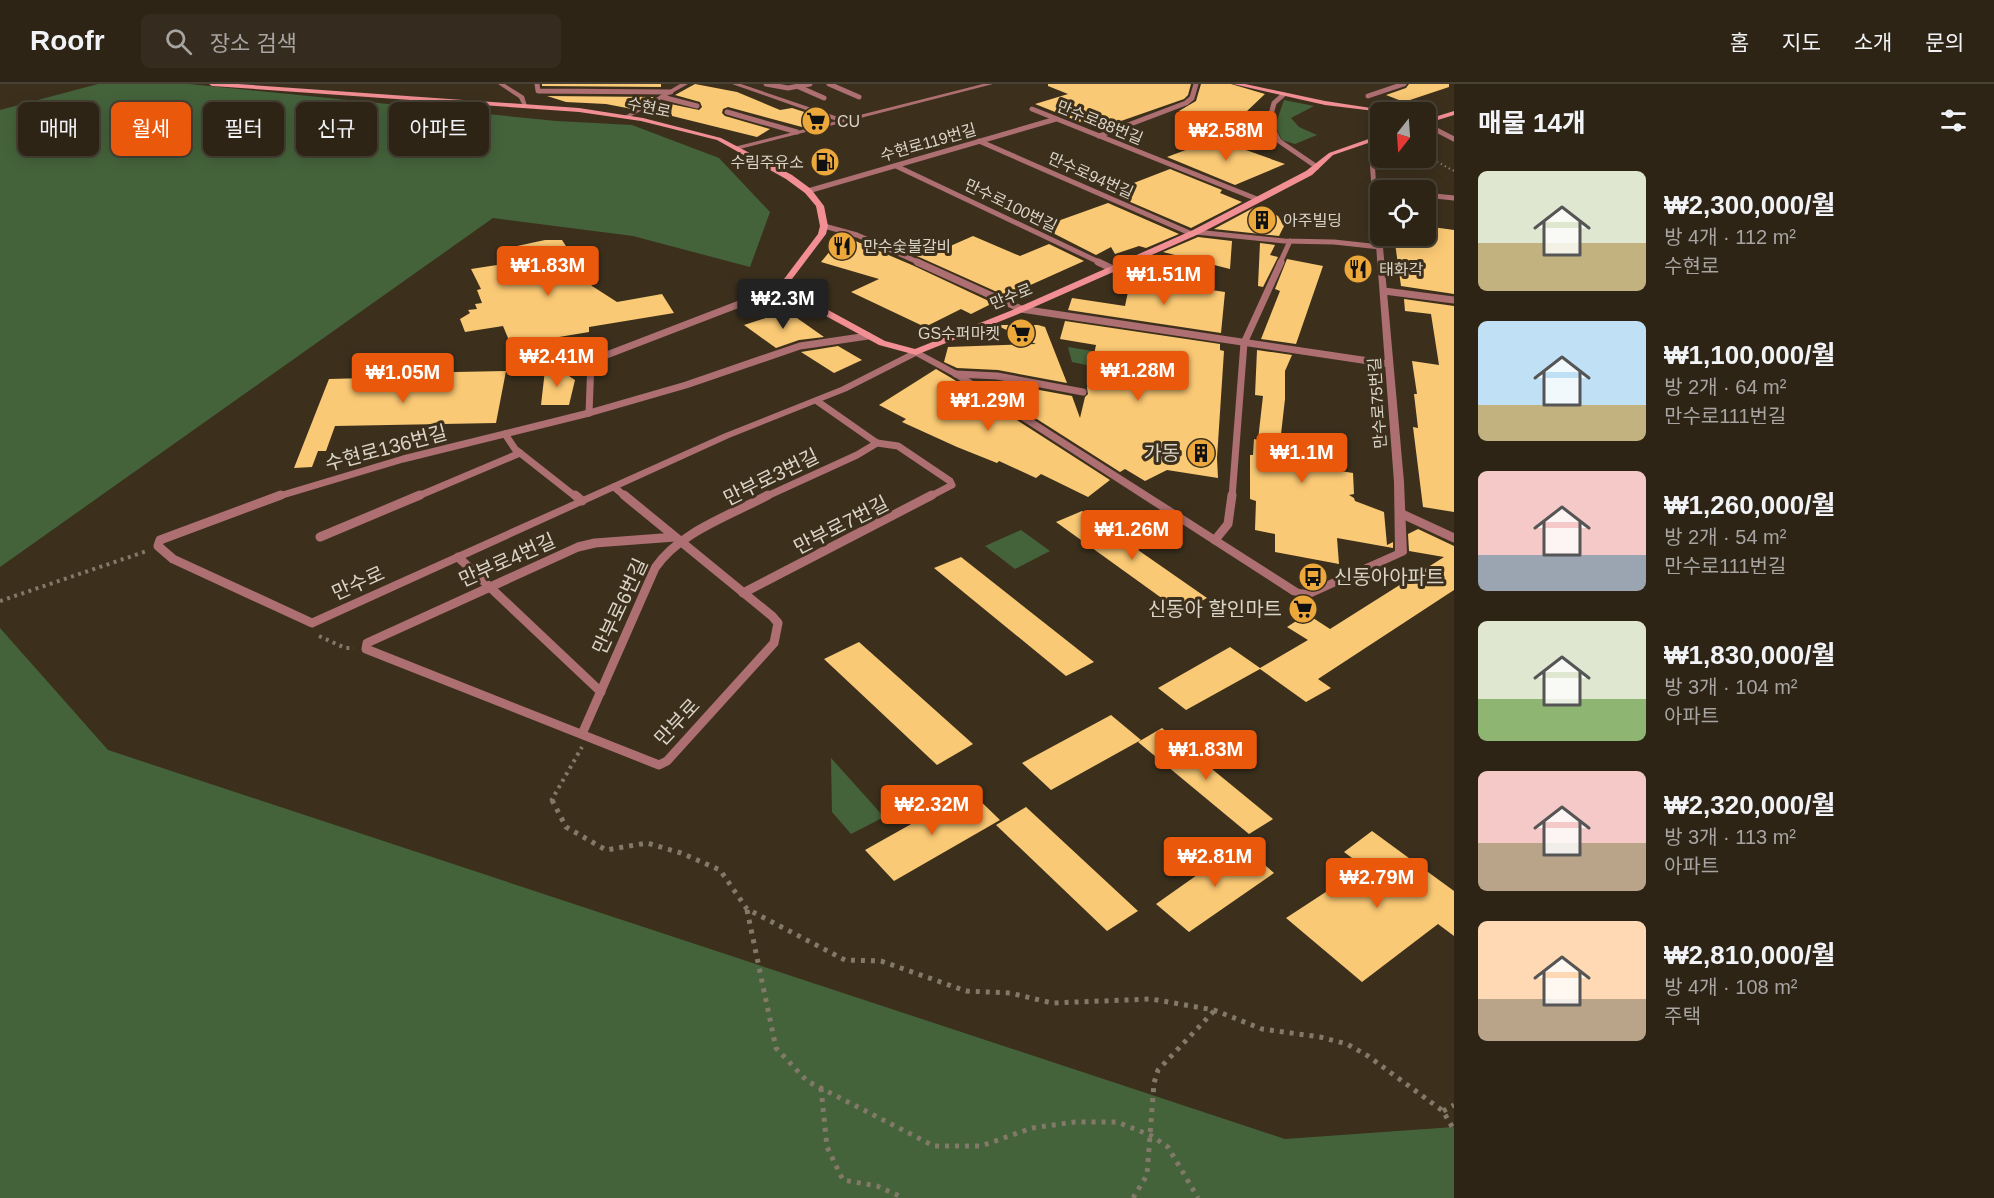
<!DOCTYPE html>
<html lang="ko">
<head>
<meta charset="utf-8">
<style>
	:root { --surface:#2d2416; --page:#352c1f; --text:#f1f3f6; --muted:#a7a4a1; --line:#484135; --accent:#ea580c }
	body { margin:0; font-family:Helvetica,"Noto Sans KR",sans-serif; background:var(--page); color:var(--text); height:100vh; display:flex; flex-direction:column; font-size:22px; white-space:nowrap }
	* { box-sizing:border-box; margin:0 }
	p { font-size:20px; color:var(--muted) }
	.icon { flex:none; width:33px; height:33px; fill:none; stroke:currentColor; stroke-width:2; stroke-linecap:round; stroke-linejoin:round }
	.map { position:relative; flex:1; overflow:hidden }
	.details { display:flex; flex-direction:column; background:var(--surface); width:540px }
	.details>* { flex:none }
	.banner { position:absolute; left:18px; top:18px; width:570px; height:54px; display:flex; gap:12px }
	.needle { width:39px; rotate:197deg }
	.fabs { position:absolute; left:1370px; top:18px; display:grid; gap:12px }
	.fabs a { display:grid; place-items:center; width:66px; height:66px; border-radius:9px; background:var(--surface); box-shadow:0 3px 15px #0003,0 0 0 2px var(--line); font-size:30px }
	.price { position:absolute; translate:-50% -51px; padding:0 14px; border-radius:6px; background:var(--accent); color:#fff; font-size:20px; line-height:39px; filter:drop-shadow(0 2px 3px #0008) }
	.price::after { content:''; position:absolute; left:50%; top:36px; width:18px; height:14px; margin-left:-9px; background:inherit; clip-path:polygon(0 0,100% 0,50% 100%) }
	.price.active { background:#222; color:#fff }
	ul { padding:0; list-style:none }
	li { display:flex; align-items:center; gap:18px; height:150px; padding:0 24px }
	li span { display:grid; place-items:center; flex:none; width:168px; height:120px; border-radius:9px; color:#555 }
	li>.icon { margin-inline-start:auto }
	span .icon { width:72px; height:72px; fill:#fffc; stroke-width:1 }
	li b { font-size:26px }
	h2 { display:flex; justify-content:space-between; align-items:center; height:72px; padding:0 24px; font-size:26px }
	.tag { padding:0 21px; border-radius:9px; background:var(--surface); box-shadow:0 3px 15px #0003,0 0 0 2px var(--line); font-size:21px; line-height:54px }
	.tag.active { background:var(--accent); color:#fff }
	header { display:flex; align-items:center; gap:36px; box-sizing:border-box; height:84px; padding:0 30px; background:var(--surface); border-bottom:2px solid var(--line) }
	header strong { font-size:28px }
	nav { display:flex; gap:33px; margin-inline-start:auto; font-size:21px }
	.search { width:420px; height:54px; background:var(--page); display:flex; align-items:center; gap:15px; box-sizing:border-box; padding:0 21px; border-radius:9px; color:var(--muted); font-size:22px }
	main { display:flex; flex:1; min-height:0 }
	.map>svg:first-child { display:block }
	.green { fill:#44633b }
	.building { fill:#fac975 }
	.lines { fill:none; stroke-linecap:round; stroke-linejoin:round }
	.path-far2 { stroke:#837969; stroke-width:2; stroke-dasharray:1.5 3; stroke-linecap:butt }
	.path-far1 { stroke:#837969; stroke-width:4; stroke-dasharray:3 4.5; stroke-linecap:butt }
	.path { stroke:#837969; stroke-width:5; stroke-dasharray:4 6; stroke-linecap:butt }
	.lane-far2 { stroke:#ad6f71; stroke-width:5 }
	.lane-far1 { stroke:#ad6f71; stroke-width:7 }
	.lane { stroke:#ad6f71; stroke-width:9 }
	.street { fill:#ad6f71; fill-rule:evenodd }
	.secondary { fill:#f28f94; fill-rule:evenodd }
	.labels { text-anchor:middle; stroke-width:6; stroke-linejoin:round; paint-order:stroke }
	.far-street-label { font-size:16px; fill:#dbd4c8; stroke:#3c301d }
	.far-poi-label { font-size:16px; fill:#dbd4c8; stroke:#3c301d; text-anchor:start }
	.street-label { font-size:20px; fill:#dbd4c8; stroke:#3c301d }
	.poi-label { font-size:20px; fill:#dbd4c8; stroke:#3c301d; text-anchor:end }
</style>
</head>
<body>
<header>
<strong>Roofr</strong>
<div class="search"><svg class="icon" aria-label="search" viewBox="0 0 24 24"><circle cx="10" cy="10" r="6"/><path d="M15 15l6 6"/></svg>장소 검색</div>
<nav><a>홈</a><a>지도</a><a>소개</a><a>문의</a></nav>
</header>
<main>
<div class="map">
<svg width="1454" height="1114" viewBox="0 0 1454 1114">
	<rect width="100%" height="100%" fill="#3c301d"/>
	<!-- green -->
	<g class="green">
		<path d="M98,0H189L556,37L632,41L719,74L770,128L750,183L633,152L493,134L0,483V26Z"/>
		<path d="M1284,16L1314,22L1291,34L1299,43L1317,51L1295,60L1282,56L1275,42Z"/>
		<path d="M1068,263L1104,269L1100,284L1072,278Z"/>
		<path d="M1021,446L1050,467L1015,485L985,462Z"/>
		<path d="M0,544L108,666L1285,1055L1454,1043V1114H0Z"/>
		<path d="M831,674L884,733L851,750L832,728Z"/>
	</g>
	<!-- building -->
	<g class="building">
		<path d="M542,0H661V3L542,2Z"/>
		<path d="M695,0L737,8L780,26L792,24L817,32L818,39L802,43L728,23L723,25L722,29L725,32L770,45L757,53L660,29L644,28L661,18L699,26L702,23L700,18L675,11Z"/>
		<path d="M1048,0H1191L1188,11L1184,15L1098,45L1035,20L1068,10L1048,2Z"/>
		<path d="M1201,0H1231L1265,10L1228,45L1179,27L1196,17Z"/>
		<path d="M1409,0H1449V3L1404,18L1386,11L1406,4Z"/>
		<path d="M547,12L654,13L632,25L606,20L566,18Z"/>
		<path d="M1215,55L1285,80L1235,101L1167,73Z"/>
		<path d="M1170,85L1222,106L1220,109L1242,118L1191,144L1121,114L1126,112L1113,107Z"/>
		<path d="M1108,119L1179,150L1146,164L1139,162L1115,170L1111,163L1096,171L1041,143Z"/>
		<path d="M1255,123L1278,132L1284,142L1279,152L1214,145Z"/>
		<path d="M1425,142L1454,146V210L1401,202L1394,152H1425Z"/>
		<path d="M973,152L1020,172L1049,160L1084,177L1006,212L899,164L916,157L939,167Z"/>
		<path d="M846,153L912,181L993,219L971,230L961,225L925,243L851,208L879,195L821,178L841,154Z"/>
		<path d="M1198,153L1232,157L1230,185L1163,168Z"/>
		<path d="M545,156H562L592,202L617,218L662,210L674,229L589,243V248L511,261L503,242L465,248L460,235L470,229L468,226L477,225L475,220L482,219L477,206L481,205L471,185L510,179L503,165Z"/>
		<path d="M1260,159L1275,161L1270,171L1278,173L1263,203L1258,202Z"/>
		<path d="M1287,175L1323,182L1296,260L1261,255L1280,207L1275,205Z"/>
		<path d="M1131,194L1225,208L1221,249L1068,226L1072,214L1125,222Z"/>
		<path d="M1404,215L1454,222V428L1423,423L1413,343L1418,344L1414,310H1417L1412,277L1439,281L1431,230L1405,227Z"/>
		<path d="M787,227L824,253L799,256L776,264L744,241Z"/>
		<path d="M1065,237L1220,260V266L1224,267L1217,374L1218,394L1167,386L1145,397L1125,385L1120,388L977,297L996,298L1072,312L1080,334L1085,313L1088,310L1087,304L1096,261L1060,255Z"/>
		<path d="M996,241H1038L1045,243L1067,299L998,286L957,284L944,278L948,263L1036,260Z"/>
		<path d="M838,262L862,276L834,289L801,268Z"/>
		<path d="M1257,266L1292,271L1285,287V315L1280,359L1308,364L1309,382L1353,389L1354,410L1349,411L1354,414L1355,417L1384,428L1387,461L1393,458V464L1337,454L1339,480L1275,468V450L1255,446L1256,417L1250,415V371H1253L1254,355L1258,356L1263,312L1255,311Z"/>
		<path d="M936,285L953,295L1110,396L1088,413L1041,390L1036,394L999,377L997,379L957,363L902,338L906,335L879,321Z"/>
		<path d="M545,286H560L575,296L569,321H541Z"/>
		<path d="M506,287L496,339L335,342L326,367H318L312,383L294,384L329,295L402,293L404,289Z"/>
		<path d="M1082,427L1207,514L1181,528L1056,438Z"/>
		<path d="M1418,445L1454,462V506L1318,595L1331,604L1306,618L1260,585L1186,626L1158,604L1230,563L1260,584L1308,556L1287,543L1307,530L1330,545L1444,473L1409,467L1408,450Z"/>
		<path d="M961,473L1094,578L1066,592L934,484Z"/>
		<path d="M859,558L973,660L937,681L824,575Z"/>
		<path d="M1111,631L1141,656L1051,706L1022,679Z"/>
		<path d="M1162,644L1273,735L1249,750L1138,658Z"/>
		<path d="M970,707L1000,736L894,797L865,766Z"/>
		<path d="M1026,723L1138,827L1107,847L996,741Z"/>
		<path d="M1372,747L1454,807V852L1438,840L1362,898L1286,834L1364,783L1344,768Z"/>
		<path d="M1241,760L1274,789L1189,848L1156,820Z"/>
	</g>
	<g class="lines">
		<!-- path-far2 -->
		<path class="path-far2" d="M1425,71L1454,87"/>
		<!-- path-far1 -->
		<g class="path-far1">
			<path d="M0,517L147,467"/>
			<path d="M319,552L345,564H354"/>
			<path d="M551,717L582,663"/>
		</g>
		<!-- path -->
		<g class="path">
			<path d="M552,716L566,743L606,766L647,759L681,769L720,786L747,825L845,876L881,877L966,907L1010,909L1052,919L1151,915L1214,926L1262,945L1320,953L1347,960L1368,972L1443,1027L1454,1046"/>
			<path d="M747,826L776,964L807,997L934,1062H981L1032,1044L1075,1038H1117L1150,1051L1168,1063L1198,1114"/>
			<path d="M821,1004L827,1063L843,1096L877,1102L904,1114"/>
			<path d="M1443,1027L1454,1021"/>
			<path d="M1133,1114L1147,1091L1154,999L1158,986L1214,927"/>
		</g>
		<!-- lane-far2 -->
		<g class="lane-far2">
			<path d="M537,0L538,7L671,8"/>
			<path d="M766,0L788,4L810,0"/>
			<path d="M829,0L859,13"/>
			<path d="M799,3L824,14"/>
			<path d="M1283,11L1274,19L1269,38L1279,57L1317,83"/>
			<path d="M1368,12L1404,0"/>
			<path d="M662,13L697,22"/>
			<path d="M1032,25L1257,115"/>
			<path d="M727,28L797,48"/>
			<path d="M1425,40L1454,55"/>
			<path d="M1099,52L1186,19L1192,14L1196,0"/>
			<path d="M979,57L1192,150"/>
			<path d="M896,82L1101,179"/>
			<path d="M1374,105L1390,106"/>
			<path d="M808,107L1056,35"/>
			<path d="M1425,111L1454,114"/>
			<path d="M824,142L857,151L920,179"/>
			<path d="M1196,148L1284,157L1334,158L1380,163"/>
			<path d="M1280,179L1290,157"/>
		</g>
		<!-- lane-far1 -->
		<g class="lane-far1">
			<path d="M917,178L1021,225L1389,280"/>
			<path d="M1098,178L1113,185"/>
			<path d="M1384,207L1454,216"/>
			<path d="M956,290L997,292L1083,308"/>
			<path d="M817,317L877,359L898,362L950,397L952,401L929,413"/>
			<path d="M589,329L591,277L789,201"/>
			<path d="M505,350L515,365L576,413"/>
			<path d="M614,403L626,413"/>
			<path d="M276,413L403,375L589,329L686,301L800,262L868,252"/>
			<path d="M416,413L520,369"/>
			<path d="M765,413L857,371L877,359"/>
			<path d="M1232,413L1244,259L1281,178"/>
		</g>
		<!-- lane -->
		<g class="lane">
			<path d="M281,411L160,456L158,462L173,475L312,539"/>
			<path d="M575,411L582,417"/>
			<path d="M624,411L772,532L778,539L774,559L667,677L659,681L366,565L367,559L578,463L595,459L675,453"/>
			<path d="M1400,429L1454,454"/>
			<path d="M320,453L420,411"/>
			<path d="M1215,456L1228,440L1232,411"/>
			<path d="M458,473L601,608"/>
			<path d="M743,509L932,411"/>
			<path d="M582,650L655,484C679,448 731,431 768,411"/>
		</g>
		<!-- street -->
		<g class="street">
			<path d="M498,0H505L524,12L527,22H523L519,14Z"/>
			<path d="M680,0H688L630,33L625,32Z"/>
			<path d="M732,0H741L844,35L983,0H993L736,66L734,65V63L837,37Z"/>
			<path d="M1368,56L1373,57L1380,152H1382L1404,398L1407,469L1405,471L1312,513L1308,514L1292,511L953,292L916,272L847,307L729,354L316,542H308L306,539L308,536L723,350L841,303L916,265L959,288L1299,505L1307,506L1395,467L1394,398Z"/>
		</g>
		<!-- secondary -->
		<g class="secondary">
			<path d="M209,0H238L579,24L643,34L721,54L792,91L811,105L824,122L828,142L826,150L792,195L797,207L808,215L885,257L915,265L1010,227L1193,146L1306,87L1329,69L1380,51V55L1333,71L1312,91L1199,150L1016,231L916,271L879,261L802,219L790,210L784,195L818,150L820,142L816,122L805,109L786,95L717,56L641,37L579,28L212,2Z"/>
			<path d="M1233,0H1245L1325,17L1397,28H1383L1325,21Z"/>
			<path d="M1454,27V31L1425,40V36Z"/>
		</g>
	</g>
	<!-- icons -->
	<defs>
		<g id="supermarket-disc" transform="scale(1.5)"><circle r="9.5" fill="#eda83b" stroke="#3c301d"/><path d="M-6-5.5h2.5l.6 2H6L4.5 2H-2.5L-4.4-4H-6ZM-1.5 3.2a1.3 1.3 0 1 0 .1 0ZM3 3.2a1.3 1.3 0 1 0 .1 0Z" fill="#111"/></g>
		<g id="fuel-disc" transform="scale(1.5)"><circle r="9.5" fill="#eda83b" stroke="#3c301d"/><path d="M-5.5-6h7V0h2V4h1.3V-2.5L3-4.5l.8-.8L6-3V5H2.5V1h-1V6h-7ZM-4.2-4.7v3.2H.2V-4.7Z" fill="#111"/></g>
		<g id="building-disc" transform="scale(1.5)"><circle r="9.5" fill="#eda83b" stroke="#3c301d"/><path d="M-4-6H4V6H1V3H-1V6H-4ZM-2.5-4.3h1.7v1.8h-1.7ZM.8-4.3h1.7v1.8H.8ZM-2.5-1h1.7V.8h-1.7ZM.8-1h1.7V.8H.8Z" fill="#111"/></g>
		<g id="restaurant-disc" transform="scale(1.5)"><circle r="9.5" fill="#eda83b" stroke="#3c301d"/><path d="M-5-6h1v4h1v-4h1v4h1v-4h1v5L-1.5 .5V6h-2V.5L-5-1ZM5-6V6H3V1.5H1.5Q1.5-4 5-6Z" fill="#111"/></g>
		<g id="bus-disc" transform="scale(1.5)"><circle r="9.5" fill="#eda83b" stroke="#3c301d"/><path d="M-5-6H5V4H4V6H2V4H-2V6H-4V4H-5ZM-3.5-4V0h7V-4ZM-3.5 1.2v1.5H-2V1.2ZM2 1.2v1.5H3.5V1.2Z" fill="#111"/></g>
	</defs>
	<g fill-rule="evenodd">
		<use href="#supermarket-disc" x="816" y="37"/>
		<use href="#fuel-disc" x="825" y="78"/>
		<use href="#building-disc" x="1262" y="136"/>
		<use href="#restaurant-disc" x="842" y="162"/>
		<use href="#restaurant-disc" x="1358" y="185"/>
		<use href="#supermarket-disc" x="1021" y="249"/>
		<use href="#building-disc" x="1201" y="369"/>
		<use href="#bus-disc" x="1313" y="493"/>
		<use href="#supermarket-disc" x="1303" y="525"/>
	</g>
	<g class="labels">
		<!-- far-street labels -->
		<g class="far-street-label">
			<text transform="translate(649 23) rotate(12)" y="6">수현로</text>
			<text transform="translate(1100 38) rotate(22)" y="6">만수로88번길</text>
			<text transform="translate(928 58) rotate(-16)" y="6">수현로119번길</text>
			<text transform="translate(1091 91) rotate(24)" y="6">만수로94번길</text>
			<text transform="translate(1011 121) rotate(26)" y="6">만수로100번길</text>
			<text transform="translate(1011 212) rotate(-22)" y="6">만수로</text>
			<text transform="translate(1377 319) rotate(-94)" y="6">만수로75번길</text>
		</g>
		<!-- far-poi labels -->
		<g class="far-poi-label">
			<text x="837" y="43">CU</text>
			<text x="804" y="84" text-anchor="end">수림주유소</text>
			<text x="1283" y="142">아주빌딩</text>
			<text x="863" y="168">만수숯불갈비</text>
			<text x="1379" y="191">태화각</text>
			<text x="1000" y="255" text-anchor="end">GS수퍼마켓</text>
		</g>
		<!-- street labels -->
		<g class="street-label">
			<text transform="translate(386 364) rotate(-15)" y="7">수현로136번길</text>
			<text transform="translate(771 393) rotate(-26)" y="7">만부로3번길</text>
			<text transform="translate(841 441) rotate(-27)" y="7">만부로7번길</text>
			<text transform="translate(507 476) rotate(-24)" y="7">만부로4번길</text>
			<text transform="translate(358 499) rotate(-24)" y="7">만수로</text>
			<text transform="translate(620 522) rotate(-65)" y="7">만부로6번길</text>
			<text transform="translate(677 638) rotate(-47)" y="7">만부로</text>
		</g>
		<!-- poi labels -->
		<g class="poi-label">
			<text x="1180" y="376">가동</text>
			<text x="1334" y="500" text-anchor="start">신동아아파트</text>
			<text x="1282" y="532">신동아 할인마트</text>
		</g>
	</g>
</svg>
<div class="fabs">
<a><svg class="needle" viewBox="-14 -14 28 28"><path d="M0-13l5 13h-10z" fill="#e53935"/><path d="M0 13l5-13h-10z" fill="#a7a4a1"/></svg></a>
<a><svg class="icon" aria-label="locate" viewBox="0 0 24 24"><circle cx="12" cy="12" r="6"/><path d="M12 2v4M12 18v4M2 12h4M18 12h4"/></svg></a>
</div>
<b class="price" style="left:1226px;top:78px">₩2.58M</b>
<b class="price" style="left:548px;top:213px">₩1.83M</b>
<b class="price" style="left:1164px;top:222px">₩1.51M</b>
<b class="price active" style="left:783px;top:246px">₩2.3M</b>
<b class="price" style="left:557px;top:304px">₩2.41M</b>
<b class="price" style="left:1138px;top:318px">₩1.28M</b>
<b class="price" style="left:403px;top:320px">₩1.05M</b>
<b class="price" style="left:988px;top:348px">₩1.29M</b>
<b class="price" style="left:1302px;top:400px">₩1.1M</b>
<b class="price" style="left:1132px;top:477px">₩1.26M</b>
<b class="price" style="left:1206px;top:697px">₩1.83M</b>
<b class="price" style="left:932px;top:752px">₩2.32M</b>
<b class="price" style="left:1215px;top:804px">₩2.81M</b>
<b class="price" style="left:1377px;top:825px">₩2.79M</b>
<div class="banner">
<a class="tag">매매</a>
<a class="tag active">월세</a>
<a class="tag">필터</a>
<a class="tag">신규</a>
<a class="tag">아파트</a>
</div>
</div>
<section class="details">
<h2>매물 14개<svg class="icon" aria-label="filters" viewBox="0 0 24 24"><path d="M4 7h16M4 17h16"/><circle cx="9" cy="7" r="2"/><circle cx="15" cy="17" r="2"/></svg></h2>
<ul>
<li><span style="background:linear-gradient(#dfe7d0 60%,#c2b280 0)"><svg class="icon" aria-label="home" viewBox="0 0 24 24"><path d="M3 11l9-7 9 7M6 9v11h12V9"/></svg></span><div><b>₩2,300,000/월</b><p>방 4개 · 112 m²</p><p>수현로</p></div></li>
<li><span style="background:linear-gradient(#bfe0f5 70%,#c2b280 0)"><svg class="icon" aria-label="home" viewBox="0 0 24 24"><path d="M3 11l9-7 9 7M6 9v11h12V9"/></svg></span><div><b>₩1,100,000/월</b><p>방 2개 · 64 m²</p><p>만수로111번길</p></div></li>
<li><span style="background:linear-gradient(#f6c9c9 70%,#9aa5b1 0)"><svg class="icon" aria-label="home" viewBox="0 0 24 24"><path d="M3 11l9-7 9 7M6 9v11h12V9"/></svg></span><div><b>₩1,260,000/월</b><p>방 2개 · 54 m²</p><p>만수로111번길</p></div></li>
<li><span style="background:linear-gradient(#dfe7d0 65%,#8fb573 0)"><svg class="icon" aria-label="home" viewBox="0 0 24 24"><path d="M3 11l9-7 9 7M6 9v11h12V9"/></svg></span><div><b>₩1,830,000/월</b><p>방 3개 · 104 m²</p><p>아파트</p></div></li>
<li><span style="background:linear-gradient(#f6c9c9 60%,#b9a48a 0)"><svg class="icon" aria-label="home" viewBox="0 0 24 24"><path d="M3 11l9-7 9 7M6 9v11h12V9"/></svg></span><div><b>₩2,320,000/월</b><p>방 3개 · 113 m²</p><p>아파트</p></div></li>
<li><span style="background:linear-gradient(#ffd9b3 65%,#b9a48a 0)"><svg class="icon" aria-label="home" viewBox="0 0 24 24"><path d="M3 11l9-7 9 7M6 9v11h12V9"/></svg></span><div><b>₩2,810,000/월</b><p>방 4개 · 108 m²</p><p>주택</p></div></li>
</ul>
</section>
</main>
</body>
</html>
